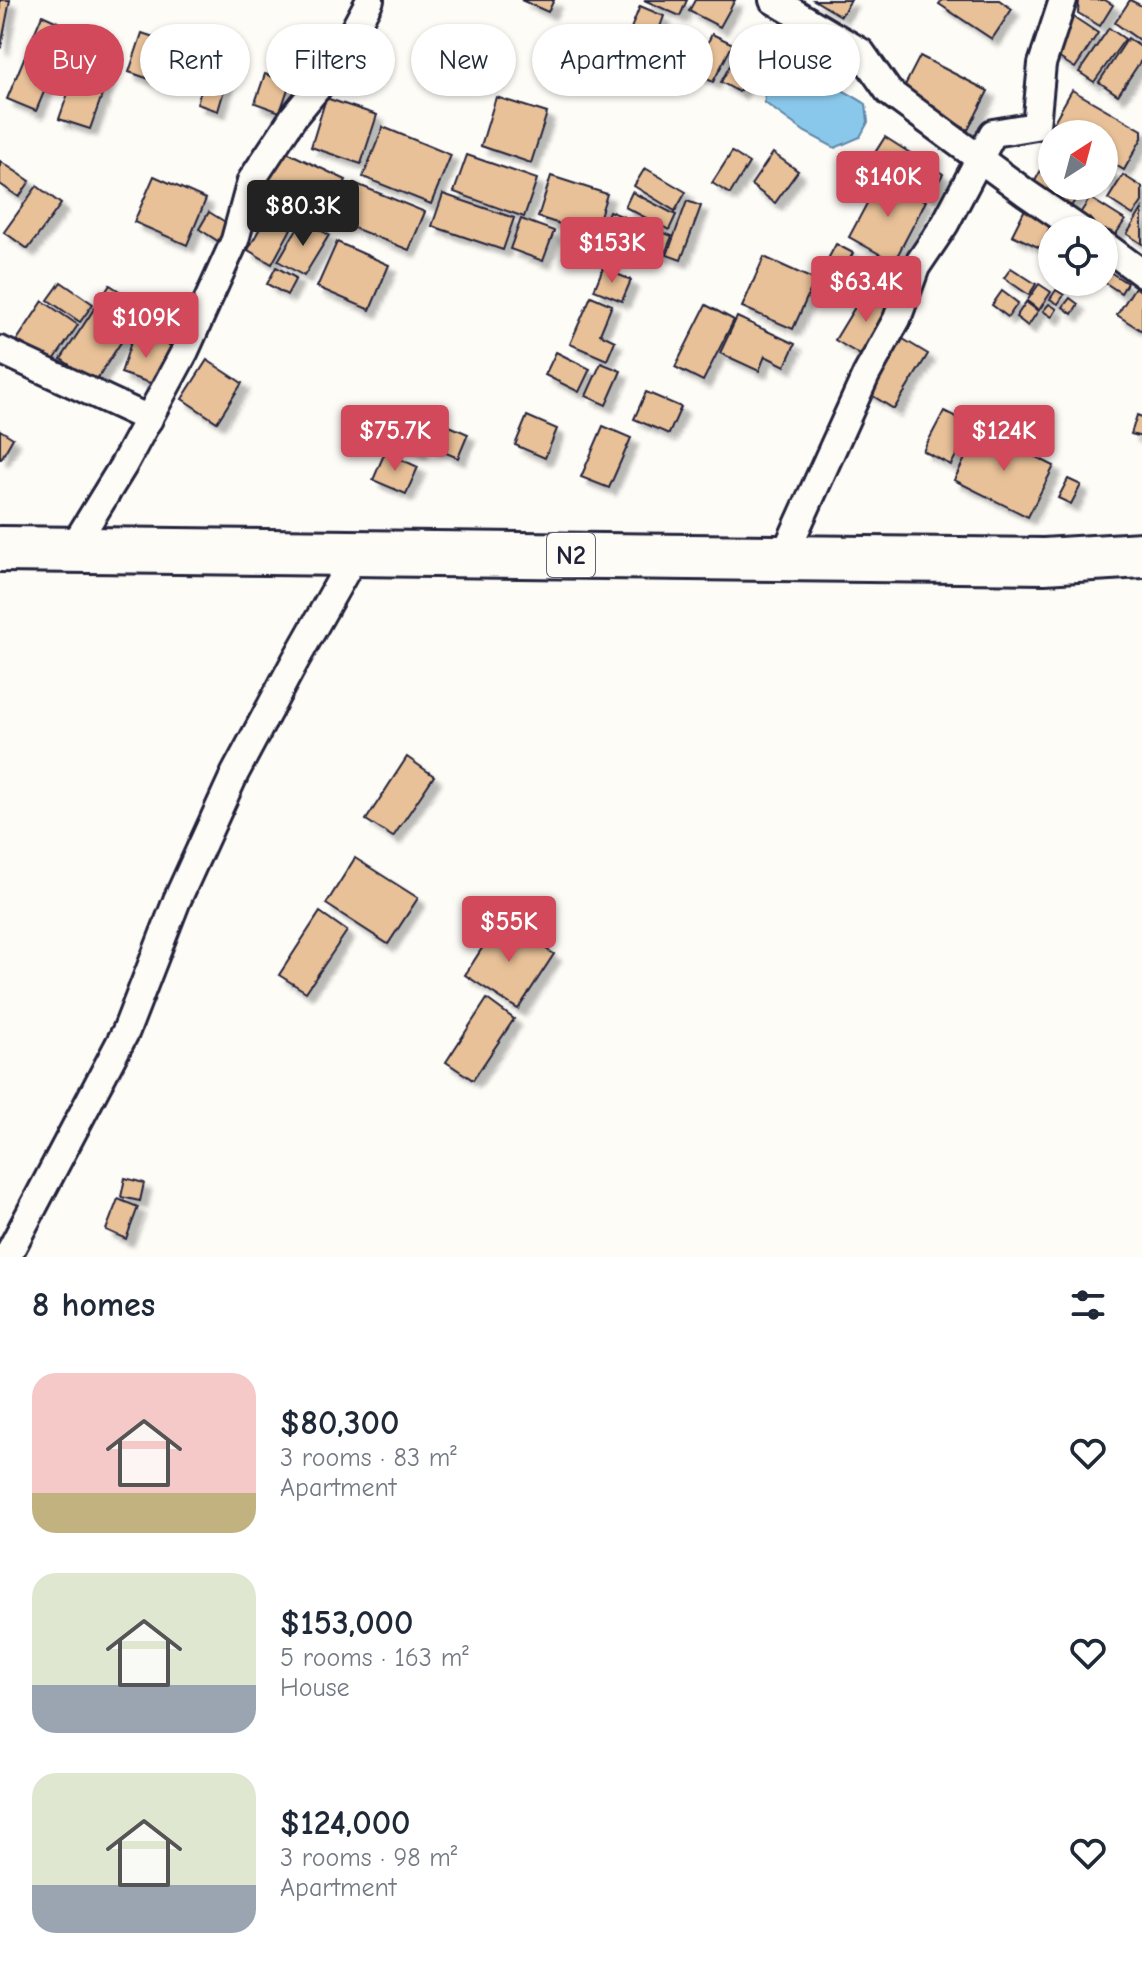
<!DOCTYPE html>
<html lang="en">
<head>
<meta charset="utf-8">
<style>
	:root { --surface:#fff; --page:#f6f6f7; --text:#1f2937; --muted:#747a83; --accent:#d1495b }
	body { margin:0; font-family:"Comic Neue",sans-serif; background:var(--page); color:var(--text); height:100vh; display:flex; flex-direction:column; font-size:30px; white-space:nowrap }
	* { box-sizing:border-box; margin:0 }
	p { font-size:26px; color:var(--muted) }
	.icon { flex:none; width:44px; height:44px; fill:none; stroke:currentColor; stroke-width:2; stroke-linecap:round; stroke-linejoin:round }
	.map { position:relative; height:1257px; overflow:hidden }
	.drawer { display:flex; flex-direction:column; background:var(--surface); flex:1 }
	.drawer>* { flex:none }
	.hud { position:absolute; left:24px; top:24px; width:1094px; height:72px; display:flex; gap:16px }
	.needle { width:52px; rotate:36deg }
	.fabs { position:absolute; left:1038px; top:120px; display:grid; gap:16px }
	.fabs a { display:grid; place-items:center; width:80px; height:80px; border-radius:50%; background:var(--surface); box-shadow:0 2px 6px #0004; font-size:40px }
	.price { position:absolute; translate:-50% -68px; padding:0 18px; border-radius:8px; background:var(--accent); color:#fff; font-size:26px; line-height:52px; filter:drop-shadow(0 2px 4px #0008) }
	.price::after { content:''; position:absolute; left:50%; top:48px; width:24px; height:18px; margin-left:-12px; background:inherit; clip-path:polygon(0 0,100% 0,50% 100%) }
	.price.on { background:#222; color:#fff }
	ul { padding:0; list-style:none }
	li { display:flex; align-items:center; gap:24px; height:200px; padding:0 32px }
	li span { display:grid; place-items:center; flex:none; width:224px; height:160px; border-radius:24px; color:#555 }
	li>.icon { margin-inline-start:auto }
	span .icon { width:96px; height:96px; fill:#fffc; stroke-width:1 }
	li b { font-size:34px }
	h2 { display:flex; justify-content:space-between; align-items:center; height:96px; padding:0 32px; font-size:34px }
	.chip { padding:0 28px; border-radius:36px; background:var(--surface); box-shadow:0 2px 6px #0004; font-size:28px; line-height:72px }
	.chip.on { background:var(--accent); color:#fff }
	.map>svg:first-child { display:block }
	.water { fill:#8ac8eb; stroke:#6086a5; stroke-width:2 }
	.building { fill:#e8c198; stroke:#22223b; stroke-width:2; filter:url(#shadow) }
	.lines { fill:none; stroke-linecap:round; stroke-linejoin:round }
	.street-casing { stroke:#22223b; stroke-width:32 }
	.highway-casing { stroke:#22223b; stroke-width:50 }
	.street { stroke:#fdfcf7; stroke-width:26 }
	.highway { stroke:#fdfcf7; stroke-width:44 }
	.labels { text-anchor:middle; stroke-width:8; stroke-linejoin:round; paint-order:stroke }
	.shield { fill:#fdfcf7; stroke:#646373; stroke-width:2 }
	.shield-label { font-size:26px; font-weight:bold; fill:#22223b }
</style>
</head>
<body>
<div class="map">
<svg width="1142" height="1257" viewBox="0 0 1142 1257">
	<defs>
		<filter id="shadow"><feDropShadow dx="7" dy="7" stdDeviation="2" flood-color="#0004"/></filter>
	</defs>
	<rect width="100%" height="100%" fill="#fdfcf7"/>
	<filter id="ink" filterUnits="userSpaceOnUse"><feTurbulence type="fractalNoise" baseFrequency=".0125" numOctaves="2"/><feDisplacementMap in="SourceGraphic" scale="16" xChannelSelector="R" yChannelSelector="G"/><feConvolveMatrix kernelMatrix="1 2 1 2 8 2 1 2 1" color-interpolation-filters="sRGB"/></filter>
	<g filter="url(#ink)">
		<!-- water -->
		<path class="water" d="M785,58C811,75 840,87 866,104L868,122L860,137L835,148L805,132L765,103C763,77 764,75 785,58Z"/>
		<!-- building -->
		<g class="building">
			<path d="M0,0H10L1,47L0,46Z"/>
			<path d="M521,0H554L548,12Z"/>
			<path d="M644,0H687L680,16Z"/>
			<path d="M695,0H735L720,27L689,11Z"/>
			<path d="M814,0H851L841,16Z"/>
			<path d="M942,0H999L1012,9L992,39L939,4Z"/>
			<path d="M1079,0H1105L1113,5L1100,26L1078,13Z"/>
			<path d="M1130,0L1142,6V42L1115,23Z"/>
			<path d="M640,6L664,16L646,65L620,56Z"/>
			<path d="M42,15L71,28L36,111L7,99Z"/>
			<path d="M1074,17L1098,33L1075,68L1050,52Z"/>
			<path d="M787,20L817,38L806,55L777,37Z"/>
			<path d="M1109,28L1125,39L1094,82L1079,72Z"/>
			<path d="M142,33L180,46L167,85L129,72Z"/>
			<path d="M712,34L733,44L713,82L693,72Z"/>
			<path d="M1128,38L1142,48V59L1118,95L1099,82Z"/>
			<path d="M739,49L758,59L739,92L721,82Z"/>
			<path d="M83,50L114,61L90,129L59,119Z"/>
			<path d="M211,56L232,63L218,111L197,104Z"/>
			<path d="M920,56L988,91L968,130L900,95Z"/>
			<path d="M265,74L290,83L280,112L255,103Z"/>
			<path d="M1072,90L1142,130V138L1124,170L1104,158V134H1063L1051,127Z"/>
			<path d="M496,97L547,113L531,163L481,146Z"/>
			<path d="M326,98L377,115L361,164L311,147Z"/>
			<path d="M383,127L451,155L431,204L363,177Z"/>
			<path d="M885,137L943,174L930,196L871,159Z"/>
			<path d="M276,147L346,180L327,220L258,187Z"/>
			<path d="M732,152L749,163L730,194L712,183Z"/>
			<path d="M773,153L798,171L775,203L751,185Z"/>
			<path d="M467,155L537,179L524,217L454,192Z"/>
			<path d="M0,161L30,181L19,197L0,184Z"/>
			<path d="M1044,165L1052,170V186H1079L1082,188L1069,210L1031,188Z"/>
			<path d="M1104,167L1113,172L1104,186Z"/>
			<path d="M645,168L686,192L675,211L634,186Z"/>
			<path d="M1123,175L1142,187V202L1133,215L1108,199Z"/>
			<path d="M154,176L206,199L187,245L134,222Z"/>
			<path d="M551,176L607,194L594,235L538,217Z"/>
			<path d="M881,177L926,201L894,262L849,237Z"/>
			<path d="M354,183L425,212L409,250L339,222Z"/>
			<path d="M37,186L61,204L28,249L4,232Z"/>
			<path d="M632,192L676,215L669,230L625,207Z"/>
			<path d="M443,194L514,218L503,250L432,226Z"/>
			<path d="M1090,198L1125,220L1114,237L1079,215Z"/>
			<path d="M687,201L701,206L681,260L667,255Z"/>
			<path d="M1026,207L1053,221L1040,248L1012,235Z"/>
			<path d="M1142,209V244L1127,234Z"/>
			<path d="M609,211L672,236L664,256L601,231Z"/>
			<path d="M209,212L232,226L221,243L199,229Z"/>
			<path d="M267,215L291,229L272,264L248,250Z"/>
			<path d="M521,219L554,231L543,261L510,249Z"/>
			<path d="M302,220L329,235L304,276L278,261Z"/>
			<path d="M337,242L389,265L370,310L317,287Z"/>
			<path d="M836,244L853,253L838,281L821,272Z"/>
			<path d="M764,257L815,280L793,329L742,307Z"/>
			<path d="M276,267L296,278L287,295L267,284Z"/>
			<path d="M603,268L631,280L622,301L594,290Z"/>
			<path d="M1011,268L1036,284L1029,295L1004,278Z"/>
			<path d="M1107,270L1127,283L1121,293L1104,282V274Z"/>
			<path d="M61,282L93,304L80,322L48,300Z"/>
			<path d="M1039,284L1051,292L1039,310L1027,301Z"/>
			<path d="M110,285L144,307L95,382L61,359Z"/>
			<path d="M1135,287L1142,292V331L1117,315Z"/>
			<path d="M866,289L898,309L867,359L835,340Z"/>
			<path d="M1056,290L1064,295L1058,304L1050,299Z"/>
			<path d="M1002,291L1018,303L1008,317L992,305Z"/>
			<path d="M591,296L612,305L600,334L615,341L607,360L570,344Z"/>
			<path d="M1070,298L1078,304L1072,314L1063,307Z"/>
			<path d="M43,301L78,325L52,363L17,340Z"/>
			<path d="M1026,302L1038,311L1028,326L1016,317Z"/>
			<path d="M1049,304L1057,309L1052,317L1043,311Z"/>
			<path d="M706,305L734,320L703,381L675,367Z"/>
			<path d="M737,317L795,344L785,366L765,356L759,371L720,353Z"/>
			<path d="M134,333L172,346L159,386L121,373Z"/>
			<path d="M898,336L928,354L894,409L865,391Z"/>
			<path d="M556,352L590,369L579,392L545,375Z"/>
			<path d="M207,360L242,383L217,422L182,399Z"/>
			<path d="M601,363L621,371L606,405L586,396Z"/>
			<path d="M646,392L681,407L669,434L634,419Z"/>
			<path d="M408,410L433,420L419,452L394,441Z"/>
			<path d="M944,411L972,425L951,465L923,451Z"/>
			<path d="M1137,415L1142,417V437L1131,434Z"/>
			<path d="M527,416L557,429L545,458L515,445Z"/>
			<path d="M438,421L468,434L458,458L427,445Z"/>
			<path d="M603,426L631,438L609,488L581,477Z"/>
			<path d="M980,429L1054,466L1028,517L954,480Z"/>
			<path d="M0,430L13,438L1,459H0Z"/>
			<path d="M385,452L418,467L406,494L373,480Z"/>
			<path d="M1068,479L1081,485L1071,504L1058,498Z"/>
			<path d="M407,757L434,776L393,837L366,820Z"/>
			<path d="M355,858L418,898L388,944L326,904Z"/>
			<path d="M320,912L347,931L306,992L279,975Z"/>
			<path d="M500,920L554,954L518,1009L465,975Z"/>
			<path d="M487,999L514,1019L473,1080L446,1062Z"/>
			<path d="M125,1178L144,1183L140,1201L121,1197Z"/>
			<path d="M118,1199L138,1207L126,1239L106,1230Z"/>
		</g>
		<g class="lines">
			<!-- street casing -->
			<g class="street-casing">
				<g id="street">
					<path d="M773,0L861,52L889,92L1026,193L1080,230"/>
					<path d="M1104,245L1142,273"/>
					<path d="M0,350L149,419"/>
					<path d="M72,549L123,466L185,351L235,240L251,181L294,116L333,69L370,0"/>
					<path d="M783,558L866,375L897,319L916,267L945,224L993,133L1036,126L1042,64L1063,0"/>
					<path d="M7,1257L126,1031L177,900L235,773L295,661L356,553"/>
				</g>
			</g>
			<!-- highway casing -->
			<g class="highway-casing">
				<path id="highway" d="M0,549L1044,561L1142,555"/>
			</g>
			<!-- street -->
			<use href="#street" class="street"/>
			<!-- highway -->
			<use href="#highway" class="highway"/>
		</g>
	</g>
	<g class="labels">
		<!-- shield labels -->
		<rect class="shield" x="547" y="533" width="48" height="44" rx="6"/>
		<g class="shield-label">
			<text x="571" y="564">N2</text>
		</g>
	</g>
</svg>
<div class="fabs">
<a><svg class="needle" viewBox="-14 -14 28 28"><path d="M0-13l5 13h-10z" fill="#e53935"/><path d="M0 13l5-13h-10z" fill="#747a83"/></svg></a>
<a><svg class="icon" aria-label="locate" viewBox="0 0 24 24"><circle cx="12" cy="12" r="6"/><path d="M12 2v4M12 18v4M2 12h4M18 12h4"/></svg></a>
</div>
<b class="price" style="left:888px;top:219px">$140K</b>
<b class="price on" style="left:303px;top:248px">$80.3K</b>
<b class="price" style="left:612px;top:285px">$153K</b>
<b class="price" style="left:866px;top:324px">$63.4K</b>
<b class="price" style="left:146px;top:360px">$109K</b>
<b class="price" style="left:395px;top:473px">$75.7K</b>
<b class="price" style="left:1004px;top:473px">$124K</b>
<b class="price" style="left:509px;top:964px">$55K</b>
<div class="hud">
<a class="chip on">Buy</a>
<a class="chip">Rent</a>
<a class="chip">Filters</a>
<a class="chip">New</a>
<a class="chip">Apartment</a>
<a class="chip">House</a>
</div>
</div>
<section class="drawer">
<h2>8 homes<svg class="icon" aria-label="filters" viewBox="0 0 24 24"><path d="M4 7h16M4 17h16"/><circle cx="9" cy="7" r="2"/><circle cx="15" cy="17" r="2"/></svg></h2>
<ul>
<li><span style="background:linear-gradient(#f6c9c9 75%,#c2b280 0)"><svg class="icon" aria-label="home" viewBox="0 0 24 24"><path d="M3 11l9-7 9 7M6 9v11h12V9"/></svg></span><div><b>$80,300</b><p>3 rooms · 83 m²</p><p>Apartment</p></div><svg class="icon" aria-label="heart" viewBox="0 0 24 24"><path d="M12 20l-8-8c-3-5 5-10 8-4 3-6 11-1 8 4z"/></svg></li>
<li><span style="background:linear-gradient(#dfe7d0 70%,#9aa5b1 0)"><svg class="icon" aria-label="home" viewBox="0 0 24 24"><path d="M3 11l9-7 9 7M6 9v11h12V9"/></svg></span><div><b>$153,000</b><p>5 rooms · 163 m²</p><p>House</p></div><svg class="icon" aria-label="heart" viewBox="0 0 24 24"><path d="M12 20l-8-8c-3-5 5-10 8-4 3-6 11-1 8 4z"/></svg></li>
<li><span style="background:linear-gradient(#dfe7d0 70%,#9aa5b1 0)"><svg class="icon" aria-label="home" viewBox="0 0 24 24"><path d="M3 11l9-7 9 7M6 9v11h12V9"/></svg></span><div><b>$124,000</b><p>3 rooms · 98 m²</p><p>Apartment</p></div><svg class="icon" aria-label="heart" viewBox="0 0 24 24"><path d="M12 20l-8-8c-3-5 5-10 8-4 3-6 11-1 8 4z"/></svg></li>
</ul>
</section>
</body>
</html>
